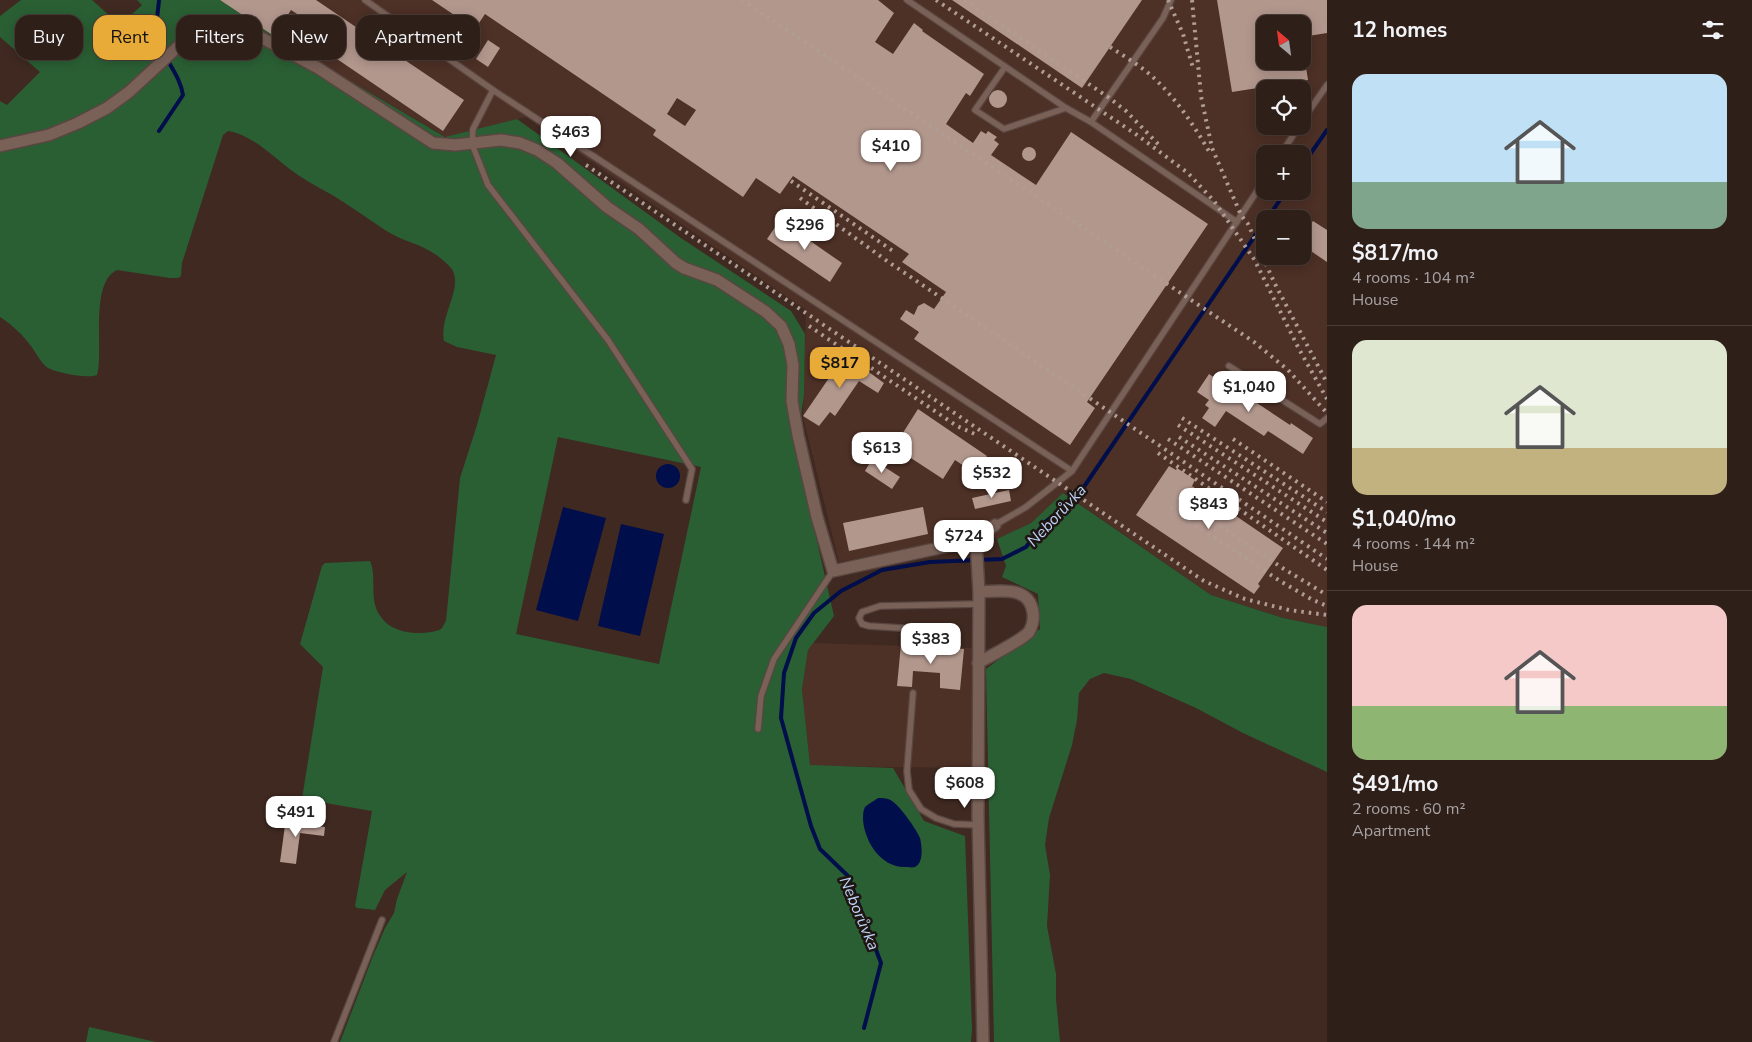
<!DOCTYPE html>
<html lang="en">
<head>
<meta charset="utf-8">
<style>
	:root { --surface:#2f1f19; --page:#372722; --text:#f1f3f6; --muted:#a7a2a2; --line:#4a3d38; --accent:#e9ab38 }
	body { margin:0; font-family:"Nunito Sans",sans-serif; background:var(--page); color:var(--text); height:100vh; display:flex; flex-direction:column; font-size:19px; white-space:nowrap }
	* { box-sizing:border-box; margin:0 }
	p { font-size:16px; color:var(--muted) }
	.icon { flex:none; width:28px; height:28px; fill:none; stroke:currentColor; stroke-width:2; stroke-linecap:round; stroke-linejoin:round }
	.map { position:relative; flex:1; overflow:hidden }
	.panel { display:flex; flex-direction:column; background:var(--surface); width:425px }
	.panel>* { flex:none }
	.guide { position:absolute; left:15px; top:15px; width:475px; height:45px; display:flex; gap:10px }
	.needle { width:32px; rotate:331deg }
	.controls { position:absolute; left:1256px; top:15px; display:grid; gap:10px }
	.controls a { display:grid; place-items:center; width:55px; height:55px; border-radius:10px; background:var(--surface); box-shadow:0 2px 12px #0003,0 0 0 1px var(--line); font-size:25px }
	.price { position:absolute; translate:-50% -42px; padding:0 11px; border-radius:10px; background:#fff; color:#222; font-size:16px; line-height:32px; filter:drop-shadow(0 1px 2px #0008) }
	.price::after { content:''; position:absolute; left:50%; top:30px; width:15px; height:11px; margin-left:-8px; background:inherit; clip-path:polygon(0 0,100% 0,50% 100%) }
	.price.on { background:var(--accent); color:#111 }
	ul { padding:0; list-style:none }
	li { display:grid; align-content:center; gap:10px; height:265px; padding:0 25px }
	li+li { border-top:1px solid var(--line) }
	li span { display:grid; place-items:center; height:155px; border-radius:15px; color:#555 }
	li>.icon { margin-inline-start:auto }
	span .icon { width:90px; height:90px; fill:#fffc; stroke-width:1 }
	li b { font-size:21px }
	h2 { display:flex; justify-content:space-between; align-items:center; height:60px; padding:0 25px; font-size:21px }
	.chip { padding:0 18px; border-radius:15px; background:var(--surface); box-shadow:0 2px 12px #0003,0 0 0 1px var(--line); font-size:18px; line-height:45px }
	.chip.on { background:var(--accent); color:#111 }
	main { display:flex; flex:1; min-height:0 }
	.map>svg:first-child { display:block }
	.built { fill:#4d3026; fill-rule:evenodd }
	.green { fill:#2a5f34; fill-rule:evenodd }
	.water { fill:#000e4b }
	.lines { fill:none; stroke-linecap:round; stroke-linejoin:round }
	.stream { stroke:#000e4b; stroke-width:4 }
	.building { fill:#b2978d; fill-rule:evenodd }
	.lane-casing { stroke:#594640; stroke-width:8 }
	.street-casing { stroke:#594640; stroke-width:14 }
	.lane { stroke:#796158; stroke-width:5.5 }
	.street { stroke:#796158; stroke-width:11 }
	.rail { stroke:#af9d96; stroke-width:4; stroke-dasharray:2.5 5; stroke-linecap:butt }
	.labels { text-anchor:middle; stroke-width:5; stroke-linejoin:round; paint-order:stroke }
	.water-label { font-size:16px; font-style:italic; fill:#bcd2f8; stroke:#1e1511 }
</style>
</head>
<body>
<main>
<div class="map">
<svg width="1327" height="1042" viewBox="0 0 1327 1042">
	<rect width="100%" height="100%" fill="#3f2921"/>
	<!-- built -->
	<g class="built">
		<path d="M220,0H1327V627L1283,618L1211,595L1064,493L1031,523L997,539L979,530L943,542L839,562L803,417L806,310L526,117L446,137L274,36ZM1265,24H1302V61H1265ZM1265,89H1302V126H1265ZM1265,154H1302V191H1265ZM1265,219H1302V256H1265Z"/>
		<path d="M813,643L972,648L971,768L810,766L802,689L808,650Z"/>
	</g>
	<!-- green -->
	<g class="green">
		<path d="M21,0H92L120,25L142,5L137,0H220L274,36L445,137L517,119L681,238L791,311L805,334L804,395L796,449L834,616L808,650L802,689L810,765L893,768L924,821L965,836L972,1029L971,1042H340L373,956L385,928L394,913L397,899L407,872L385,890L375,910L357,908L355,906L372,811L302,799L323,667L300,644L322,566L325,563L370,561C377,577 369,598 379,614C389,632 413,635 431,632C435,631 439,631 442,628C443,627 445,622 446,621L460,478L477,425L496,355L457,347L444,341C439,319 460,292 454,274C453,269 449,266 445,262C425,243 406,244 385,230C368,219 352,207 334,196C322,189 310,183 298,175C275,160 256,136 228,131L223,135L182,263L181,276L178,278H170L117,270C89,283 104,352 97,375C87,379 58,373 48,368C41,363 36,353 31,346C23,335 12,325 0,317V101L7,105L40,72L0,37V16ZM558,437L701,467L659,664L516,634ZM899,807L906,817L897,867Z"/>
		<path d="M1063,493L1211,595L1283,618L1327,627V772L1243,733L1196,708L1131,679L1104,673L1090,679L1079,693L1077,720L1072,745L1049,818L1045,845L1050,875L1047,926L1056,974V999L1060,1042H994L986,669L1040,629L1038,594L1002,577L1006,566L997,539L1031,523Z"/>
		<path d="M89,1027L156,1042H86Z"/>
	</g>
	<!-- water -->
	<g class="water">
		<circle cx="668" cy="476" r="12"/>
		<path d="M563,507L606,518L578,621L536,610Z"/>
		<path d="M621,524L664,534L640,636L598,626Z"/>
		<path d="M878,798C883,798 888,798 892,801C900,806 917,830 920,838C922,846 924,863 915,867C912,868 907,867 904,867C880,867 864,840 863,819C863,815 863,811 865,807C868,804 874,801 878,798Z"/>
	</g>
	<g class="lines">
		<!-- stream -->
		<g class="stream">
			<path d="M159,131L183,95C180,75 165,61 159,42C154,29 158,14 159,0"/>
			<path d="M1302,166L1327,130"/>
			<path d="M1267,219L1286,191"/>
			<path d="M864,1028L881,963L848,876L820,849L811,826L781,718L784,673L796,638L814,613L841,591L882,570L930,562L1002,559L1026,547L1045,522L1077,497L1265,221"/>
		</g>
	</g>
	<!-- building -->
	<g class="building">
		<path d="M220,0H316L464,100L443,131L309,40L317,27L291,10L274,36Z"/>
		<path d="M432,0H878L894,13L875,42L893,54L914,23L923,30L922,31L984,74L970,96L966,93L946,124L973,143L981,131L986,134L988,131L997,137L994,140L999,144L991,155L1036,185L1071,132L1208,224L1087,402L1095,408L1070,445L914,339L919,332L900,319L906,310L914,315L918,306L924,303L934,309L946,292L902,262L909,254L793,176L780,194L756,178L743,197L653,135L656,130L485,14L475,29ZM677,98L696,110L685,126L667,114Z"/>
		<path d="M952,0H1142L1082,88Z"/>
		<path d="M1217,0H1327V33L1302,37V24H1265V61H1305L1308,80L1232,92Z"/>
		<path d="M488,40L500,48L488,67L476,59Z"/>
		<circle cx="998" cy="99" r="9"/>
		<circle cx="1029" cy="154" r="7"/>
		<path d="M780,220L842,263L830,282L767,239Z"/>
		<path d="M1313,221L1327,230V262L1302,245V236Z"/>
		<path d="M844,356L848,359L850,356L867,368L866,370L884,383L878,393L859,381L835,416L830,412L819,426L803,416Z"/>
		<path d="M1209,374L1221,382L1222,380L1290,425L1291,423L1313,438L1303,454L1268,431L1264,436L1226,411L1215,427L1202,418L1209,408L1205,405L1209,400L1197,392Z"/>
		<path d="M918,409L987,456L976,474L955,460L943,479L894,447Z"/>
		<path d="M872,459L900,477L892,489L865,471Z"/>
		<path d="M1169,466L1176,470L1177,468L1195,480L1192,486L1283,548L1258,584L1260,586L1254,594L1136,515Z"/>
		<path d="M1009,490L1011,501L975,509L972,498Z"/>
		<path d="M923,507L928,534L849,551L843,523Z"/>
		<path d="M901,644L964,649L960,690L940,688V673L913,671L912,687L897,686Z"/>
		<path d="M286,818L302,820L310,825L325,827L324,836L300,833L296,864L280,862Z"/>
	</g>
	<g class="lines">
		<!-- lane casing -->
		<g class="lane-casing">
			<g id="lane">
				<path d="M365,0L493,90L1072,471"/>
				<path d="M907,0L1066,108L1091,122L1237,222"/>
				<path d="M1005,67L975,110L1004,129L1066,108"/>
				<path d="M493,90L473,129L472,144L488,185L608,340L692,469L686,500"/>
				<path d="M1302,121L1327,85"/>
				<path d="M1091,122L1163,18L1171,0"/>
				<path d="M1281,154L1299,126"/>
				<path d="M1229,366L1320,424L1327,418"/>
				<path d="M995,525L1026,507L1072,471L1265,179"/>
				<path d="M949,631L869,626L862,624L859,618L862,612L880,606L978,604"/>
				<path d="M913,693L907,771L909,790L921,809L936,818L954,824L979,825"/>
				<path d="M758,729L761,696L774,659L833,571"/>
				<path d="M334,1042L382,920"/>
			</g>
		</g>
		<!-- street casing -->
		<g class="street-casing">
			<g id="street">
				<path d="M0,146L49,135L78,123L107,108L129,92L184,41L204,25L219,22L234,26L262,38L318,68L433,143L455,145L501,140L520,143L537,150L557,163L607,207L639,229L676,263L684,268L717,280L766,312L781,326L789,344L793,365L792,401L798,435L817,517L833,571L976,540"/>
				<path d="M978,663C990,656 1021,641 1029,632C1032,627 1034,619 1033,613C1030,585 999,591 979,592"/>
				<path d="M983,1042L978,816L979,592L976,540L995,525"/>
			</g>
		</g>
		<!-- lane -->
		<use href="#lane" class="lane"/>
		<!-- street -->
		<use href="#street" class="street"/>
		<!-- rail -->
		<g class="rail">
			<path d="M742,0L1254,342L1288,370L1327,413"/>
			<path d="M936,0L1137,135L1188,173L1214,201L1254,259L1299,349L1327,399"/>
			<path d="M964,0L1108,97L1126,111L1159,145"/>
			<path d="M1168,0L1183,34L1193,68"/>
			<path d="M1192,0L1201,96L1212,148L1241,215L1248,224L1274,282L1327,383"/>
			<path d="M1110,47C1127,58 1146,69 1160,84C1180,104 1196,129 1210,153"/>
			<path d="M586,165L1204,581L1245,599L1289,610L1327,615"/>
			<path d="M791,181L893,251"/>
			<path d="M800,198L887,261L1327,559"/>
			<path d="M809,326L957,426L977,435"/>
			<path d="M1182,418L1327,512"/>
			<path d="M1178,425L1327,522"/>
			<path d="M1179,437L1327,533"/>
			<path d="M1168,439L1327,544"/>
			<path d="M1233,439L1327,502"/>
			<path d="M1158,453L1327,570"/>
			<path d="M1176,497L1284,569L1327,595"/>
			<path d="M1170,508L1280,581L1311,599L1327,606"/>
		</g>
	</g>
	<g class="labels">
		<!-- water labels -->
		<g class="water-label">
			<text transform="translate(1056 515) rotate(-47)" y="6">Neborůvka</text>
			<text transform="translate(860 913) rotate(67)" y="6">Neborůvka</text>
		</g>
	</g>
</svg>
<div class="controls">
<a><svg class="needle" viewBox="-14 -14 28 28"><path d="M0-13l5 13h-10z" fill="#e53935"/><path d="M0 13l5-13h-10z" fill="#a7a2a2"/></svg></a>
<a><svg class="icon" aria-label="locate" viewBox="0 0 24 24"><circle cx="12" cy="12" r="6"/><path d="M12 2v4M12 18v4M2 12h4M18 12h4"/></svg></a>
<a>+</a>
<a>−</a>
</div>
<b class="price" style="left:571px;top:158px">$463</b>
<b class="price" style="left:891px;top:172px">$410</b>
<b class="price" style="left:805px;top:251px">$296</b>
<b class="price on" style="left:840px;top:389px">$817</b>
<b class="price" style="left:1249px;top:413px">$1,040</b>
<b class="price" style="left:882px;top:474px">$613</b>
<b class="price" style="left:992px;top:499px">$532</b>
<b class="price" style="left:1209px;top:530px">$843</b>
<b class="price" style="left:964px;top:562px">$724</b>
<b class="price" style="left:931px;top:665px">$383</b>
<b class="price" style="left:965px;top:809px">$608</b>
<b class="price" style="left:296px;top:838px">$491</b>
<div class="guide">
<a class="chip">Buy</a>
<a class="chip on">Rent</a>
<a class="chip">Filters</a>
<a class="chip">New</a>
<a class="chip">Apartment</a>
</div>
</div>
<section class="panel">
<h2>12 homes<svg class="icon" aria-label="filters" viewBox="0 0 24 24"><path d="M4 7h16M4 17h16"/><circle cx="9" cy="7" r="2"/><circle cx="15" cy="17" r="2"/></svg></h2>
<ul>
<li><span style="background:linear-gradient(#bfe0f5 70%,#7fa58c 0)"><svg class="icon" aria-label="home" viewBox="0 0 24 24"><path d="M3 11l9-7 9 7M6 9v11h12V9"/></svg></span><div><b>$817/mo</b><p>4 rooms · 104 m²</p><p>House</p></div></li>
<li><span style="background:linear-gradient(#dfe7d0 70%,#c2b280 0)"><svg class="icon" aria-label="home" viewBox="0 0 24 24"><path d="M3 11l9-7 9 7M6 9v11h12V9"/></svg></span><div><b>$1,040/mo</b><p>4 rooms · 144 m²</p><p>House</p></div></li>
<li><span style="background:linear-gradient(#f6c9c9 65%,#8fb573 0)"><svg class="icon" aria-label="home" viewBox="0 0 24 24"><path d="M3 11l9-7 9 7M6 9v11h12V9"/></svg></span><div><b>$491/mo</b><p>2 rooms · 60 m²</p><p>Apartment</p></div></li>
</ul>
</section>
</main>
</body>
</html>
